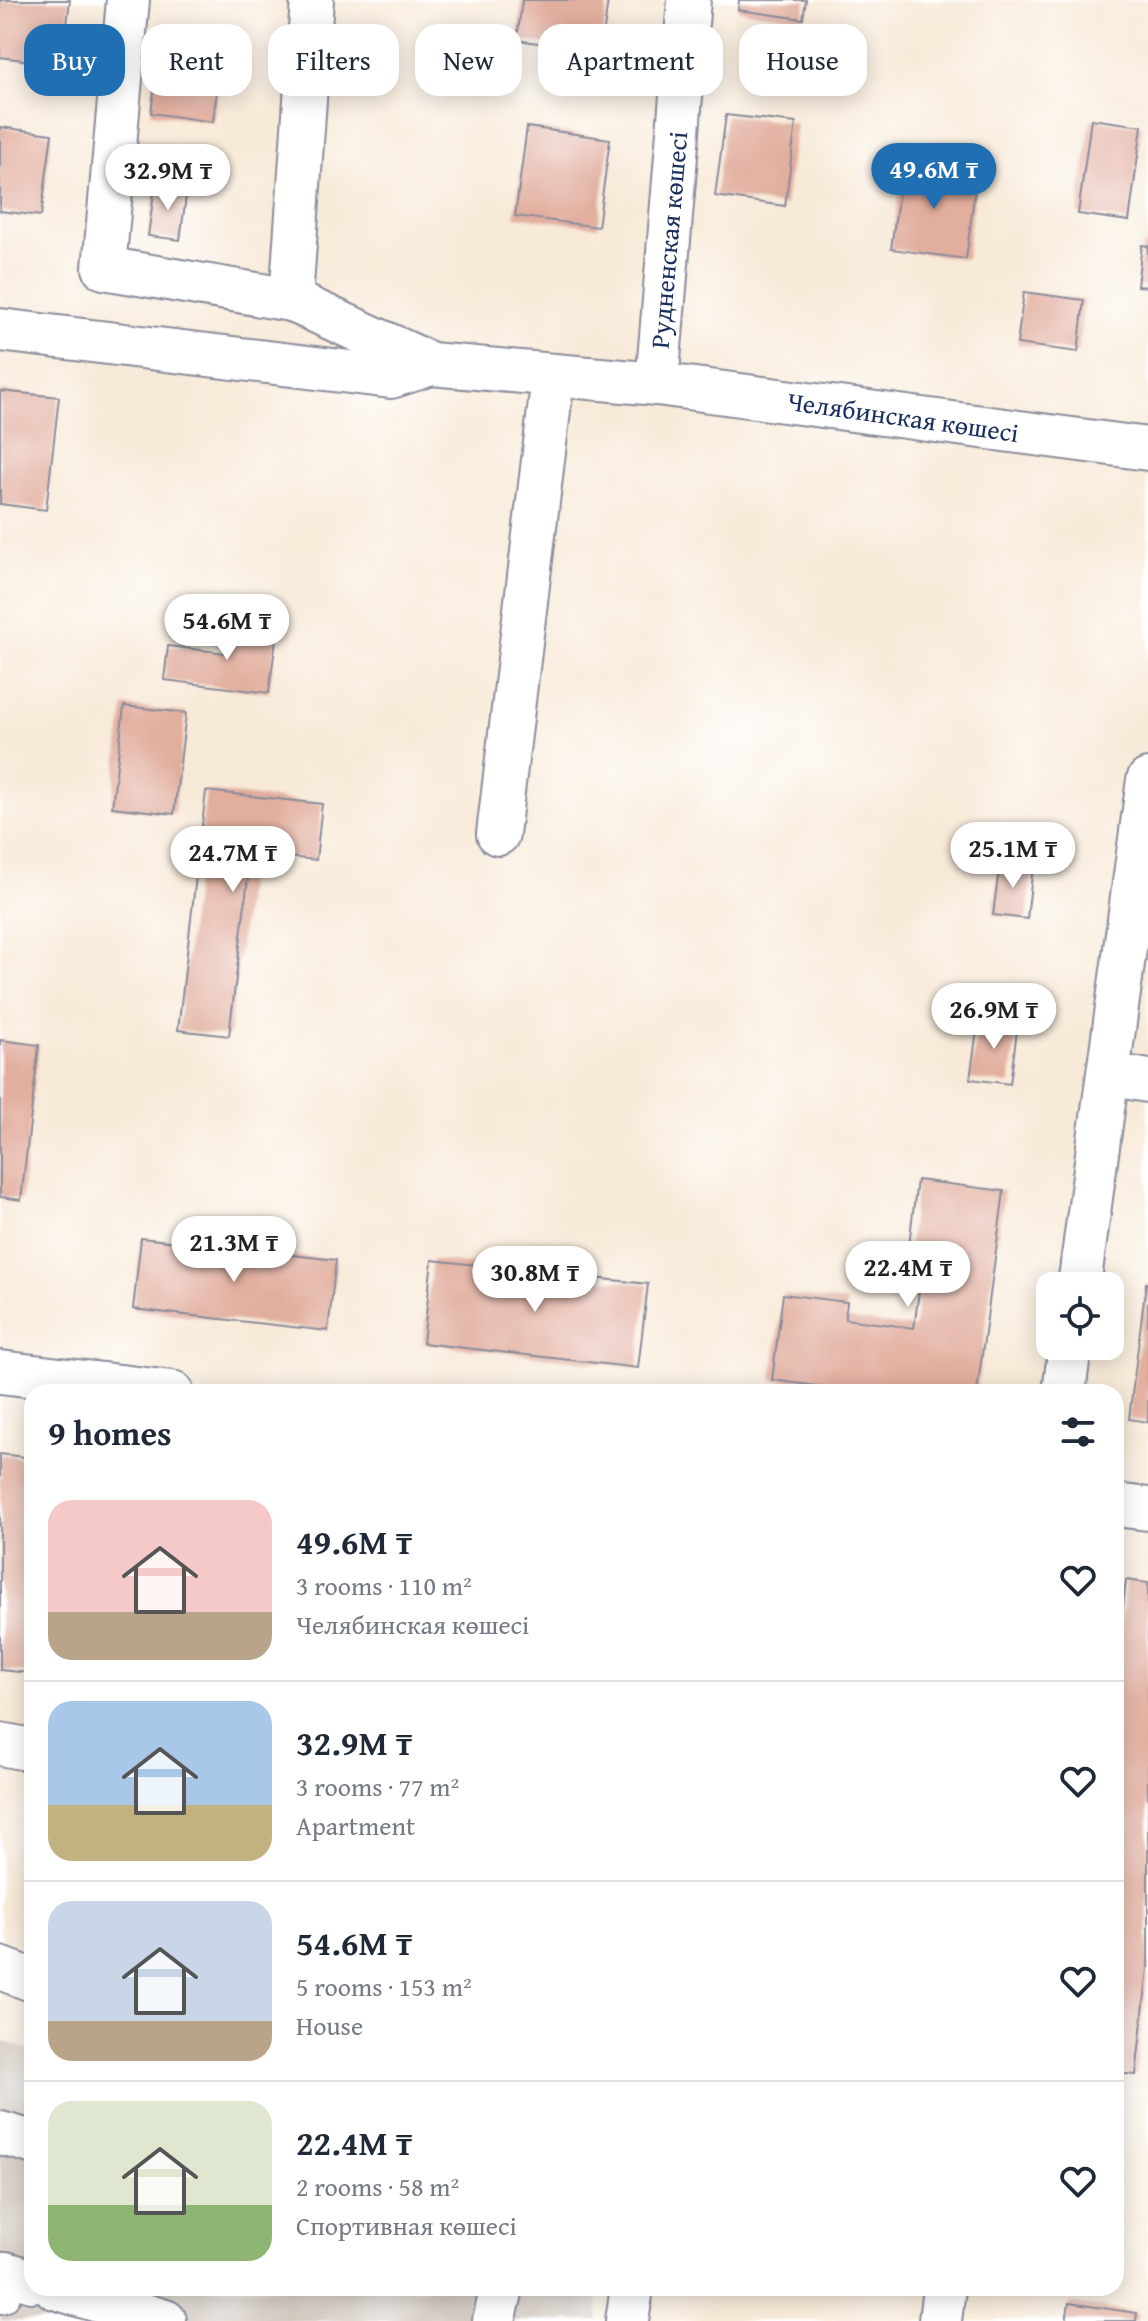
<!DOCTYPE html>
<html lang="en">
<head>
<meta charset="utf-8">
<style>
	:root { --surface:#fff; --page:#f6f6f7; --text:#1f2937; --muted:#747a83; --line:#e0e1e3; --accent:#1f6fb2 }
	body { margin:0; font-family:"Gentium Book Plus",serif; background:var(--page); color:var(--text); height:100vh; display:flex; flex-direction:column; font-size:30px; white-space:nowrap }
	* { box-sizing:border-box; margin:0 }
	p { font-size:26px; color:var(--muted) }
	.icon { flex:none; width:44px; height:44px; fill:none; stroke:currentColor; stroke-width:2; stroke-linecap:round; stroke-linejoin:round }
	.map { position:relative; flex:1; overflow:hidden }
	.panel { position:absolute; left:24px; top:1384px; width:1100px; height:912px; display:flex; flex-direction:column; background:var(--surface); border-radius:24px; box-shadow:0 4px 20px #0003 }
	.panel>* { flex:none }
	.hud { position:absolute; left:24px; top:24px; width:1100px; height:72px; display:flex; gap:16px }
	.fabs { position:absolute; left:1036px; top:1272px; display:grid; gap:16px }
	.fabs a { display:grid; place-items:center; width:88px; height:88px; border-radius:16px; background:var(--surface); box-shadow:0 4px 20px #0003; font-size:40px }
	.price { position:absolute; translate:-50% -68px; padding:0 18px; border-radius:28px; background:#fff; color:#222; font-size:26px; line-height:52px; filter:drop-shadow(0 2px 4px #0008) }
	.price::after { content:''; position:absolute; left:50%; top:48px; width:24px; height:18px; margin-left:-12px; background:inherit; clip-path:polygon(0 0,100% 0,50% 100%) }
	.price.active { background:var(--accent); color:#fff }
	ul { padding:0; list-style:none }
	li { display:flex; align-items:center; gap:24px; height:200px; padding:0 24px }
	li+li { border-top:2px solid var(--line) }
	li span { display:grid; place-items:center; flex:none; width:224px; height:160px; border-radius:24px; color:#555 }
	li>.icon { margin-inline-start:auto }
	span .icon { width:96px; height:96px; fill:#fffc; stroke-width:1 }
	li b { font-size:34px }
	h2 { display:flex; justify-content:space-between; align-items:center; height:96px; padding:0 24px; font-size:34px }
	.tag { padding:0 28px; border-radius:24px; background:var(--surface); box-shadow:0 4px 20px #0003; font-size:28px; line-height:72px }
	.tag.active { background:var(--accent); color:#fff }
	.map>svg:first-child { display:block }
	.industrial { fill:#cdc2b9 }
	.building { fill:#e2ae9e }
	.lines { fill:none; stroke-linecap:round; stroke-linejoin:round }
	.minor-casing { stroke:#8a8c9b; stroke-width:46 }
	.minor { stroke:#fff; stroke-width:42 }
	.labels { text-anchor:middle; stroke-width:6; stroke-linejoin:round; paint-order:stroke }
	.street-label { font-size:26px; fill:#1b2f5e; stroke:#fff }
</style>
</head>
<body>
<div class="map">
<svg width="1148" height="2321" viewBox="0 0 1148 2321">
	<rect width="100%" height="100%" fill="#fff"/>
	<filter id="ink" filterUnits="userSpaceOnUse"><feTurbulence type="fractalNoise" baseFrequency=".0125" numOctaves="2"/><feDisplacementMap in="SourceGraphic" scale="16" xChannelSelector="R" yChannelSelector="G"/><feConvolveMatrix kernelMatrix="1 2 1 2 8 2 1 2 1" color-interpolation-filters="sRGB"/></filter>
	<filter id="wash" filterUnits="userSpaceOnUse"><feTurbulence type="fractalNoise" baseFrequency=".006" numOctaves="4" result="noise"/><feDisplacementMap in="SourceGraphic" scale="32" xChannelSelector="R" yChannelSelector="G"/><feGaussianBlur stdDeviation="1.8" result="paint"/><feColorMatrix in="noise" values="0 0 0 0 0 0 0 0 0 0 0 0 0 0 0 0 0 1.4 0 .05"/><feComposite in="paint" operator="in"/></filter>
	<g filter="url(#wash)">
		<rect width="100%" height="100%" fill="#f8ead8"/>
		<!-- industrial -->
		<path class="industrial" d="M0,2041L32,2050V2288H599L598,2321H0Z"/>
		<g id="blocks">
			<!-- building -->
			<g class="building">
				<path d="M0,0H70L62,65L0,57Z"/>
				<path d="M522,0H608L601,52L517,40Z"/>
				<path d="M739,0H806L803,19L738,10Z"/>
				<path d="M162,29L224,37L213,122L151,113Z"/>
				<path d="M726,115L796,123L785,206L715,196Z"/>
				<path d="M1091,119L1142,126L1129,221L1078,214Z"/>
				<path d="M0,127L52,134L41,216L0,211Z"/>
				<path d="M527,127L610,139L598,227L515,216Z"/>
				<path d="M903,163L977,174L966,259L891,249Z"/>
				<path d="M155,185L187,189L180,240L148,236Z"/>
				<path d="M1142,245L1148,246V287L1137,286Z"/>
				<path d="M1024,292L1084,300L1078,352L1017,344Z"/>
				<path d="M0,391L59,397L46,510L0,504Z"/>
				<path d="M229,626L277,632L269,693L164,680L168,646L225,653Z"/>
				<path d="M124,706L186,713L174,814L112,807Z"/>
				<path d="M206,791L322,804L316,860L251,853L229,1036L178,1030Z"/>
				<path d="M1000,861L1033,866L1027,919L993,915Z"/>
				<path d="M979,1017L1018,1023L1010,1084L970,1079Z"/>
				<path d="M0,1040L39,1045L21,1200L0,1197Z"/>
				<path d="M917,1180L1004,1191L977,1392H861L772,1380L783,1294L847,1302L845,1319L914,1328L924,1255L908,1253Z"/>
				<path d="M141,1238L336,1260L328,1331L133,1309Z"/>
				<path d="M432,1260L648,1284L638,1368L423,1343Z"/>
				<path d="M1146,1283H1148V1422L1129,1419Z"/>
				<path d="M0,1454L32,1458V1647L29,1673L0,1670Z"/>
				<path d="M1126,1580L1148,1583V1968L1136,2075L1116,2073V1668Z"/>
				<path d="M1069,2303L1137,2313L1136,2321H1066Z"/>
			</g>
		</g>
	</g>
	<g filter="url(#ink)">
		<use href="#blocks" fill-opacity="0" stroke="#8a8c9b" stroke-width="2"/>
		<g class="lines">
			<!-- minor casing -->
			<g class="minor-casing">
				<g id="minor">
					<path d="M128,0L104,268L291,300L431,364L657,384L1148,449"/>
					<path d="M291,300L312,0"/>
					<path d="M0,330L391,377L431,364"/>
					<path d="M657,384L689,0"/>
					<path d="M498,834L553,377"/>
					<path d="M1108,1074L1148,1081"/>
					<path d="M1079,1286L1148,780"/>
					<path d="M0,1372L172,1392"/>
					<path d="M1064,1392L1070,1346"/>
					<path d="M1116,1505L1148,1509"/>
					<path d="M0,1744L32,1750"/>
					<path d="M0,1968L32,1980"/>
					<path d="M0,2133L32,2142"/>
					<path d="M55,2288L165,2321"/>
					<path d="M0,2292L6,2273L32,2281"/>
					<path d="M494,2321L502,2288"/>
					<path d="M627,2321L632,2288"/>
					<path d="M940,2321L944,2288"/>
				</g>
			</g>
			<!-- minor -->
			<use href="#minor" class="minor"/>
		</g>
	</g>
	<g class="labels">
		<!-- street labels -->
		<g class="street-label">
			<text transform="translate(669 240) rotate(-85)" y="9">Рудненская көшесі</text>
			<text transform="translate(903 417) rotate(8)" y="9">Челябинская көшесі</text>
		</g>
	</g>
</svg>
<div class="fabs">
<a><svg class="icon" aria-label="locate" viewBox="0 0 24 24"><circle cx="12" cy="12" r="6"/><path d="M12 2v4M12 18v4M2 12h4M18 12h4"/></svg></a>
</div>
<b class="price active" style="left:934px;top:211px">49.6M ₸</b>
<b class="price" style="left:168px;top:212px">32.9M ₸</b>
<b class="price" style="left:227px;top:662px">54.6M ₸</b>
<b class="price" style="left:1013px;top:890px">25.1M ₸</b>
<b class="price" style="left:233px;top:894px">24.7M ₸</b>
<b class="price" style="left:994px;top:1051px">26.9M ₸</b>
<b class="price" style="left:234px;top:1284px">21.3M ₸</b>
<b class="price" style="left:908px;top:1309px">22.4M ₸</b>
<b class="price" style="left:535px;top:1314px">30.8M ₸</b>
<div class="hud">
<a class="tag active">Buy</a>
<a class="tag">Rent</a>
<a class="tag">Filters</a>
<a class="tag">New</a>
<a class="tag">Apartment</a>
<a class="tag">House</a>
</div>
<section class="panel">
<h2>9 homes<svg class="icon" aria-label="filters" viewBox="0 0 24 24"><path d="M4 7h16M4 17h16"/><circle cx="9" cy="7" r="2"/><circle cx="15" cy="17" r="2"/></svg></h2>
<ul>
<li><span style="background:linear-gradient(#f6c9c9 70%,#b9a48a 0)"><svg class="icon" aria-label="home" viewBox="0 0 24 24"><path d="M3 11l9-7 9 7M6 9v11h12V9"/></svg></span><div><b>49.6M ₸</b><p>3 rooms · 110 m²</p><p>Челябинская көшесі</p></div><svg class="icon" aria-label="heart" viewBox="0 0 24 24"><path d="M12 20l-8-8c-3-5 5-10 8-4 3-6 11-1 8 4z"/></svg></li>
<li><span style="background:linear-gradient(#a9c7e8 65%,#c2b280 0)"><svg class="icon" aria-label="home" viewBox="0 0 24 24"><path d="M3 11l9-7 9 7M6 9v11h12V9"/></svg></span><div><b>32.9M ₸</b><p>3 rooms · 77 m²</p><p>Apartment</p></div><svg class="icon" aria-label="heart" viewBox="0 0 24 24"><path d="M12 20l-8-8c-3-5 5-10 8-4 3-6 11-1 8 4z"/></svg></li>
<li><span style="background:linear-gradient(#c9d6e8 75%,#b9a48a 0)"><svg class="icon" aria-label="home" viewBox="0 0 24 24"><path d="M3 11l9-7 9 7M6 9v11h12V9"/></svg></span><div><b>54.6M ₸</b><p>5 rooms · 153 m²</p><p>House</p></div><svg class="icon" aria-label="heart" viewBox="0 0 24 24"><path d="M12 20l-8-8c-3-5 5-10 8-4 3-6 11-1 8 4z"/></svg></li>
<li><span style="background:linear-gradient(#dfe7d0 65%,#8fb573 0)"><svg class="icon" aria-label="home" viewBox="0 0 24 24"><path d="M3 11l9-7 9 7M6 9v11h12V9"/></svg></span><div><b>22.4M ₸</b><p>2 rooms · 58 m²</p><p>Спортивная көшесі</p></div><svg class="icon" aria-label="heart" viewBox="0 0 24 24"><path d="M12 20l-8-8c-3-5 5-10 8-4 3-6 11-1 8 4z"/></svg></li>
</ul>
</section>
</div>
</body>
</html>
